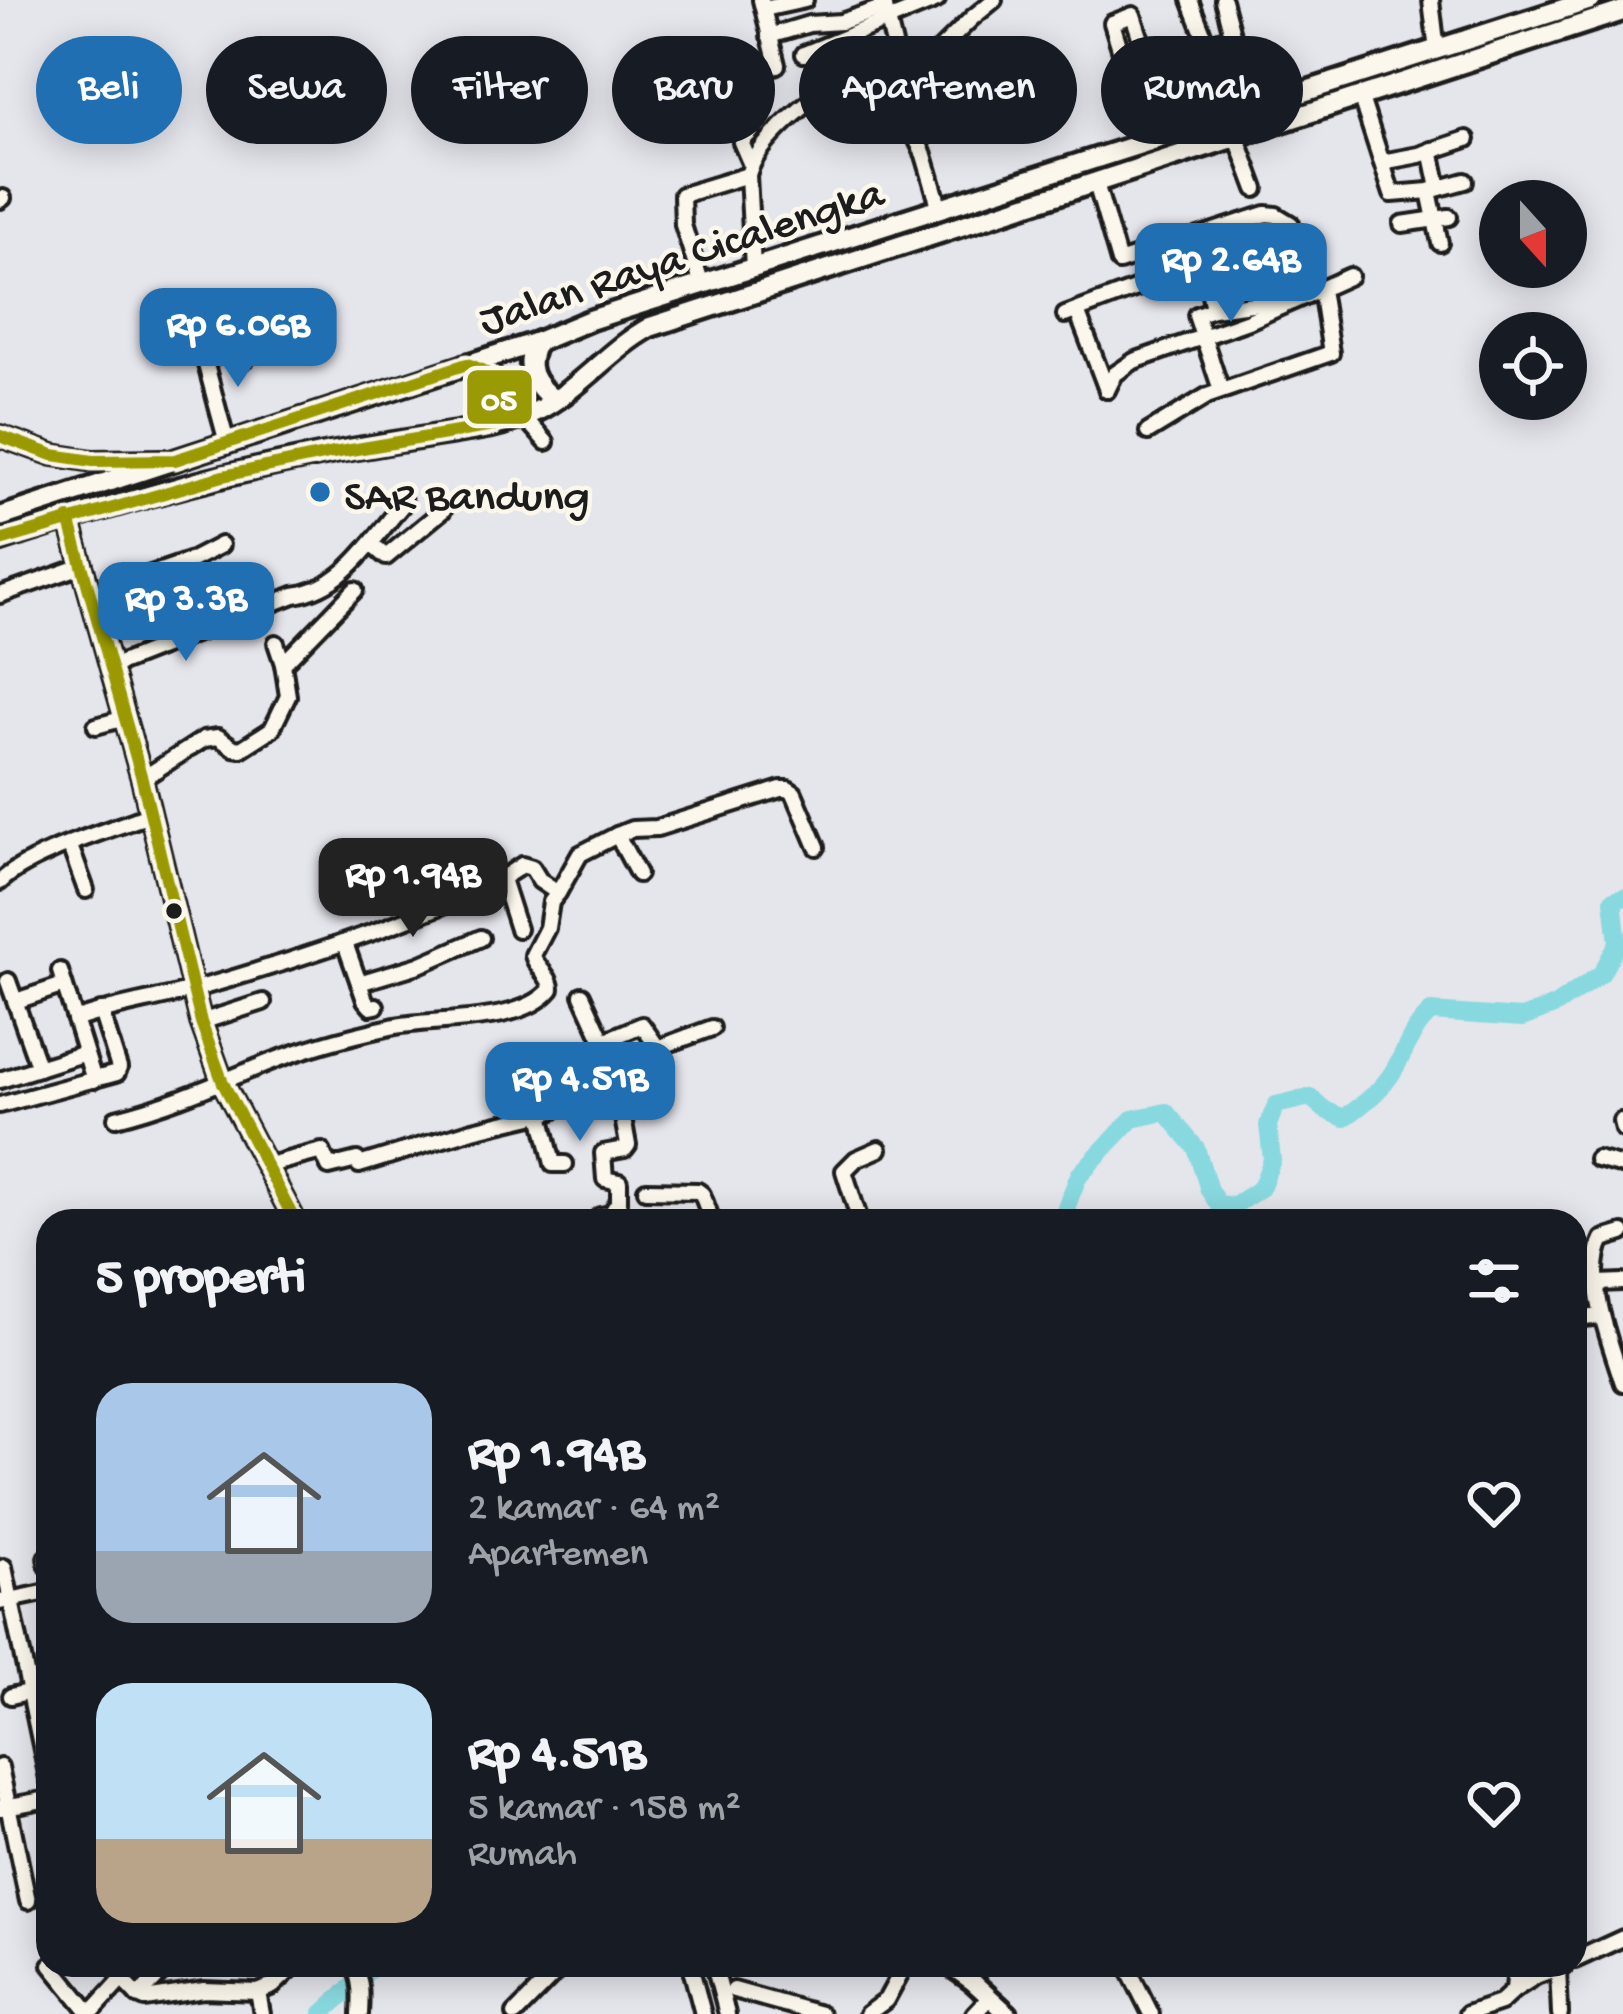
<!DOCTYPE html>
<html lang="id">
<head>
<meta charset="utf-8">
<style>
	:root { --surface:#171b24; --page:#20242c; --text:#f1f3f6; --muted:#9ea1a6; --accent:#1f6fb2 }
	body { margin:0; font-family:"Gochi Hand",sans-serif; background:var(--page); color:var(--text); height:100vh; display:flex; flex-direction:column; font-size:45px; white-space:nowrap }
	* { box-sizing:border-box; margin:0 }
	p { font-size:39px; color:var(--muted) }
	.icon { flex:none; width:66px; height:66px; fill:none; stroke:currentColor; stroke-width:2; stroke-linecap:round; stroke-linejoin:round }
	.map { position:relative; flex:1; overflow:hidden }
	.panel { position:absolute; left:36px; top:1209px; width:1551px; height:768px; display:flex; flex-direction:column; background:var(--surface); border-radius:36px; box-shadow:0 6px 30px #0003 }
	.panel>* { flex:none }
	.top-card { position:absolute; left:36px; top:36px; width:1551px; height:108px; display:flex; gap:24px }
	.needle { width:78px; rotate:159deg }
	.buttons { position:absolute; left:1479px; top:180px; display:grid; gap:24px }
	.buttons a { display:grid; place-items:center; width:108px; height:108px; border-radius:50%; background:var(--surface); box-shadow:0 6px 30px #0003; font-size:60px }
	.price { position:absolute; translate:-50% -102px; padding:0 27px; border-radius:24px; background:var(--accent); color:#fff; font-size:39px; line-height:78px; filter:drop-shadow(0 3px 6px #0008) }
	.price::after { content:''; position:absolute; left:50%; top:72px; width:36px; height:27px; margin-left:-18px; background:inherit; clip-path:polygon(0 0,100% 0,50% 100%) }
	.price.on { background:#222; color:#fff }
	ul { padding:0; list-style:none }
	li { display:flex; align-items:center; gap:36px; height:300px; padding:0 60px }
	li span { display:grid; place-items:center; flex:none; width:336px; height:240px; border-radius:36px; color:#555 }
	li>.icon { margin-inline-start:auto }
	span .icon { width:144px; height:144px; fill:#fffc; stroke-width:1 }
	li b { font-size:51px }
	h2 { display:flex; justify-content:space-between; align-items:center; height:144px; padding:0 60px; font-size:51px }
	.chip { padding:0 42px; border-radius:54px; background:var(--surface); box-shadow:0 6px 30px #0003; font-size:42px; line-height:108px }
	.chip.on { background:var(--accent); color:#fff }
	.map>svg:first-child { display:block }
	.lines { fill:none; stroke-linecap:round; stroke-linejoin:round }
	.river { stroke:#88d9df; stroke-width:18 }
	.minor-casing { stroke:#1c1c1c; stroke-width:22 }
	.major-casing { stroke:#1c1c1c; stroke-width:26 }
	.highway-casing { stroke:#1c1c1c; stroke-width:27 }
	.minor { stroke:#fbf7ec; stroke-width:14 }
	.major { stroke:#fbf7ec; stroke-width:16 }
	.highway { stroke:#fbf7ec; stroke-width:18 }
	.bus-1-casing { stroke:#fbf7ec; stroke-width:21 }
	.bus-1 { stroke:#9a9a04; stroke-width:12 }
	.poi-dot { fill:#1f6fb2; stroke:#fbf7ec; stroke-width:4.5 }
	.bus-dot { fill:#1c1c1c; stroke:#fbf7ec; stroke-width:4.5 }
	.labels { text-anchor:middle; stroke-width:9; stroke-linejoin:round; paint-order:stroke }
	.street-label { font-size:45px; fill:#1c1c1c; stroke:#fbf7ec }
	.poi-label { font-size:45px; fill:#1c1c1c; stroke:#fbf7ec; text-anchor:start }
	.line-badge { stroke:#fbf7ec; stroke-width:4.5 }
	.badge-label { font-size:33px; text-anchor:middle; font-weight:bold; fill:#fff }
</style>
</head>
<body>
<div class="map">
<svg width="1623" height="2014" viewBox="0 0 1623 2014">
	<rect width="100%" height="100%" fill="#e5e5ec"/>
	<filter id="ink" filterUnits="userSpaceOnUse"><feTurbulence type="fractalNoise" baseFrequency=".00833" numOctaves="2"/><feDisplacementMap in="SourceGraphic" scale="24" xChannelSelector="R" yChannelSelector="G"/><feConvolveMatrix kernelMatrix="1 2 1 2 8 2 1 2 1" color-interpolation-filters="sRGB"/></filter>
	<g filter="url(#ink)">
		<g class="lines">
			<!-- river -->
			<g class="river">
				<path d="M1070,1221L1066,1208L1079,1175L1132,1119L1166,1112L1196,1148L1209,1190L1218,1204L1233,1206L1261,1188L1272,1160L1268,1125L1276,1105L1310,1097L1325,1110L1344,1118C1363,1105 1383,1089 1394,1070C1408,1047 1410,1031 1431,1012L1522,1018L1556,1005L1601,974L1618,943L1613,900L1623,897"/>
				<path d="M322,2014L375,1965"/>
			</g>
			<!-- minor casing -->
			<g class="minor-casing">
				<g id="minor">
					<path d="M1190,0L1207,44L1232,36"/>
					<path d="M1223,0L1252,110"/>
					<path d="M1431,0L1437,51"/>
					<path d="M764,9L805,0"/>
					<path d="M769,36L809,24L841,22L885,7"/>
					<path d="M1121,52L1112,23L1133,15L1172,136"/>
					<path d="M804,54L937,0"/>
					<path d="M889,61L891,86L924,155L940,209"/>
					<path d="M894,95L972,18L994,0"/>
					<path d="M1361,98L1392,194L1429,191L1465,181"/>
					<path d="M1237,138L1256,189"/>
					<path d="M1431,150L1439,188"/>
					<path d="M1382,162L1419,155L1467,139"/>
					<path d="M751,165L741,142L751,132L735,89L741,79L777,65L761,0"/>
					<path d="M1096,183L1119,262L1266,214L1276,215L1291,224"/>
					<path d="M1429,191L1440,243"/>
					<path d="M0,200L3,198"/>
					<path d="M1402,224L1449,217"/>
					<path d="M753,268L748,175C757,141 813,96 843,80C860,70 879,65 897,57L883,0"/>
					<path d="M1205,271L1213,309L1196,315L1221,390"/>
					<path d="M702,285L683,225L682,195L748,175"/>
					<path d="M1213,309L1291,299"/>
					<path d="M1077,311L1107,390"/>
					<path d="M1065,315L1137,288L1249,260"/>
					<path d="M1107,390L1115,374L1134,361L1251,320L1321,289"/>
					<path d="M524,417L546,442"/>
					<path d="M1148,432L1207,396L1331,353L1321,289L1350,276"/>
					<path d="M227,443L205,361L208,358L239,350L246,359"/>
					<path d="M371,544L386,557L443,510"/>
					<path d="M0,595L82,566"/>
					<path d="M90,595L192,560L221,545"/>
					<path d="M276,643L283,664"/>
					<path d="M111,667L294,595C345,588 372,539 404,503"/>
					<path d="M96,726L125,718"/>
					<path d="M142,779L204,739L218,737L234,748L241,749L272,729L288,696L283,664L355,590"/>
					<path d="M617,835L638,874"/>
					<path d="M70,846L86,890"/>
					<path d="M502,879L518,929"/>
					<path d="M0,882C29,853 111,830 151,814"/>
					<path d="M345,943L365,1000L371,1007L376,1006"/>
					<path d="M60,971L94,1080"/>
					<path d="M8,981L39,1068"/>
					<path d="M359,983L419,965L481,938"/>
					<path d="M582,995L613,1063L628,1145L625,1149L603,1153L605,1179L619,1182V1201L611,1214L600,1216L595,1221"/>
					<path d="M16,1001L64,985"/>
					<path d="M75,1020C113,1006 153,1001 192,990C267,969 341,945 413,917C450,903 490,888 522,865L532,868L540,881L558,893L580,854L617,835L632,829L657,828L781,789H788L794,793L817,847"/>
					<path d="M201,1022L263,1002"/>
					<path d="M604,1041L642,1025L656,1045L660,1047L712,1028"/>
					<path d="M0,1080L85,1053"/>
					<path d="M0,1105L117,1073L119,1068L101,1011"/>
					<path d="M541,1114L553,1164H565"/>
					<path d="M116,1118C169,1105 216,1084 265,1064C305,1048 349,1036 391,1027C436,1017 521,1026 551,989C551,975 536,969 533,955L547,928L551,902L558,893"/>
					<path d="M1621,1121L1623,1129"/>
					<path d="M1597,1159L1623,1166"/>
					<path d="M265,1166L322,1151L329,1167L357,1160L359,1165L473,1130L553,1111L557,1104L550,1066"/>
					<path d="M646,1190L698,1191L702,1194L712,1221"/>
					<path d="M860,1221L844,1171L856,1159L879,1149"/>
					<path d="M1623,1233L1603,1239C1583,1277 1611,1345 1623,1383"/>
					<path d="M1598,1283L1623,1282"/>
					<path d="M1575,1319L1602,1316"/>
					<path d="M46,1558L48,1566"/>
					<path d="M4,1567L48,1779"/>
					<path d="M0,1602L48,1592"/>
					<path d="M11,1696L48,1687"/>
					<path d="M0,1767L28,1901"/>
					<path d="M0,1808L48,1799"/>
					<path d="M1575,1960L1623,1938"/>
					<path d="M51,1965L91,2014"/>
					<path d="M353,1965C362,1980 361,1997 360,2014"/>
					<path d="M690,1965L703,2014"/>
					<path d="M714,1965L727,2014"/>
					<path d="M1130,1965L1129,1970L1151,2014"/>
					<path d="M1558,1968L1560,2014"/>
					<path d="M122,1979L138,1996L145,1999L204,1990L258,1992L273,1986L295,1965"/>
					<path d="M734,1990L820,2014"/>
					<path d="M1514,1990L1516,1965"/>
					<path d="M258,1992L262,2014"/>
					<path d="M138,1996L169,1965"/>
					<path d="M90,2014L122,1979L127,1965"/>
					<path d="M515,2014L563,1965"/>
					<path d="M867,2014L886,2000L905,1965"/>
					<path d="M974,2014L989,1998"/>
					<path d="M1467,2014L1500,2003L1514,1990L1536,1976L1565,1965"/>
				</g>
			</g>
			<!-- major casing -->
			<g class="major-casing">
				<g id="major">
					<path d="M0,436L53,455L93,461L163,460"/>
					<path d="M69,519L142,779L201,1022L223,1083L295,1221"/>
					<path d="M949,1965L973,1982L1008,2014"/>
				</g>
			</g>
			<!-- highway casing -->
			<g class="highway-casing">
				<g id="highway">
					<path d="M537,342C523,366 533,384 554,400"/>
					<path d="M467,364L481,368L500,384L502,397L493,426"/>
					<path d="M0,517L537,342L590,320L1591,0"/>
					<path d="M0,541C107,506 216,475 327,454C368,446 411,440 453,433C477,429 502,426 524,417C573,398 605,352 650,327L1623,11"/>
				</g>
			</g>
			<!-- minor -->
			<use href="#minor" class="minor"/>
			<!-- major -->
			<use href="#major" class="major"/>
			<!-- highway -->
			<use href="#highway" class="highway"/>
			<!-- bus-1 casing -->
			<g class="bus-1-casing">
				<g id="bus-1">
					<path d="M0,436L53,455L93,461L175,460L467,364C504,377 504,391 493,426L333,453L223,476L0,541"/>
					<path d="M69,519L142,779L201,1022L223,1083L295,1221"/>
				</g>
			</g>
			<!-- bus-1 -->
			<use href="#bus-1" class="bus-1"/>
		</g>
	</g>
	<!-- markers -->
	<circle class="poi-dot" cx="320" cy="492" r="12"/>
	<circle class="bus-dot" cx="174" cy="911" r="10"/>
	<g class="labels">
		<!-- street labels -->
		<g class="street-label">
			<text transform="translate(680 253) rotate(-18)" y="16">Jalan Raya Cicalengka</text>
		</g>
		<!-- poi labels -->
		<g class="poi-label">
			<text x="344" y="508">SAR Bandung</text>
		</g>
	</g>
	<rect class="line-badge" x="465" y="368" width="69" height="58" rx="12" fill="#9a9a04"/>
	<g class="badge-label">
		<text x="499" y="409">05</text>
	</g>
</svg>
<div class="buttons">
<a><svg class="needle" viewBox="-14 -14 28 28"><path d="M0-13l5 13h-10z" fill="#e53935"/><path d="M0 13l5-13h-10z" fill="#9ea1a6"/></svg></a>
<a><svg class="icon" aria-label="locate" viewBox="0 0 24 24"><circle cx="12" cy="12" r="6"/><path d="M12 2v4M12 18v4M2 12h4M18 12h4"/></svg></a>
</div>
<b class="price" style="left:1231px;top:325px">Rp 2.64B</b>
<b class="price" style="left:238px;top:390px">Rp 6.06B</b>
<b class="price" style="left:186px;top:664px">Rp 3.3B</b>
<b class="price on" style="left:413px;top:940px">Rp 1.94B</b>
<b class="price" style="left:580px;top:1144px">Rp 4.51B</b>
<div class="top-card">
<a class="chip on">Beli</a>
<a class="chip">Sewa</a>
<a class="chip">Filter</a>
<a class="chip">Baru</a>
<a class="chip">Apartemen</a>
<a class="chip">Rumah</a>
</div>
<section class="panel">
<h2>5 properti<svg class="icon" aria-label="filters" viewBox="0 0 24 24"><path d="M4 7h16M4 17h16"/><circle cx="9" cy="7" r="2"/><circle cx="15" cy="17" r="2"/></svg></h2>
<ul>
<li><span style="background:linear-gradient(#a9c7e8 70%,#9aa5b1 0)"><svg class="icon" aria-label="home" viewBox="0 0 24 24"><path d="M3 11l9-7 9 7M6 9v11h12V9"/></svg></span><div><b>Rp 1.94B</b><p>2 kamar · 64 m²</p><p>Apartemen</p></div><svg class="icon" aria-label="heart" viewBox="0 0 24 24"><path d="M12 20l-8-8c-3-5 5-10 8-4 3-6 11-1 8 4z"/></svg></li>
<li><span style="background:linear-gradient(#bfe0f5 65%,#b9a48a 0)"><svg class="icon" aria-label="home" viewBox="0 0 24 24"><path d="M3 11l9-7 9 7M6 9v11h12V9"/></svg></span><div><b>Rp 4.51B</b><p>5 kamar · 158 m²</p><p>Rumah</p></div><svg class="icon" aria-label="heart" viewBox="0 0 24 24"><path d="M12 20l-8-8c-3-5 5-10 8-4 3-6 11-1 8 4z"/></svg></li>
</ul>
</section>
</div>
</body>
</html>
